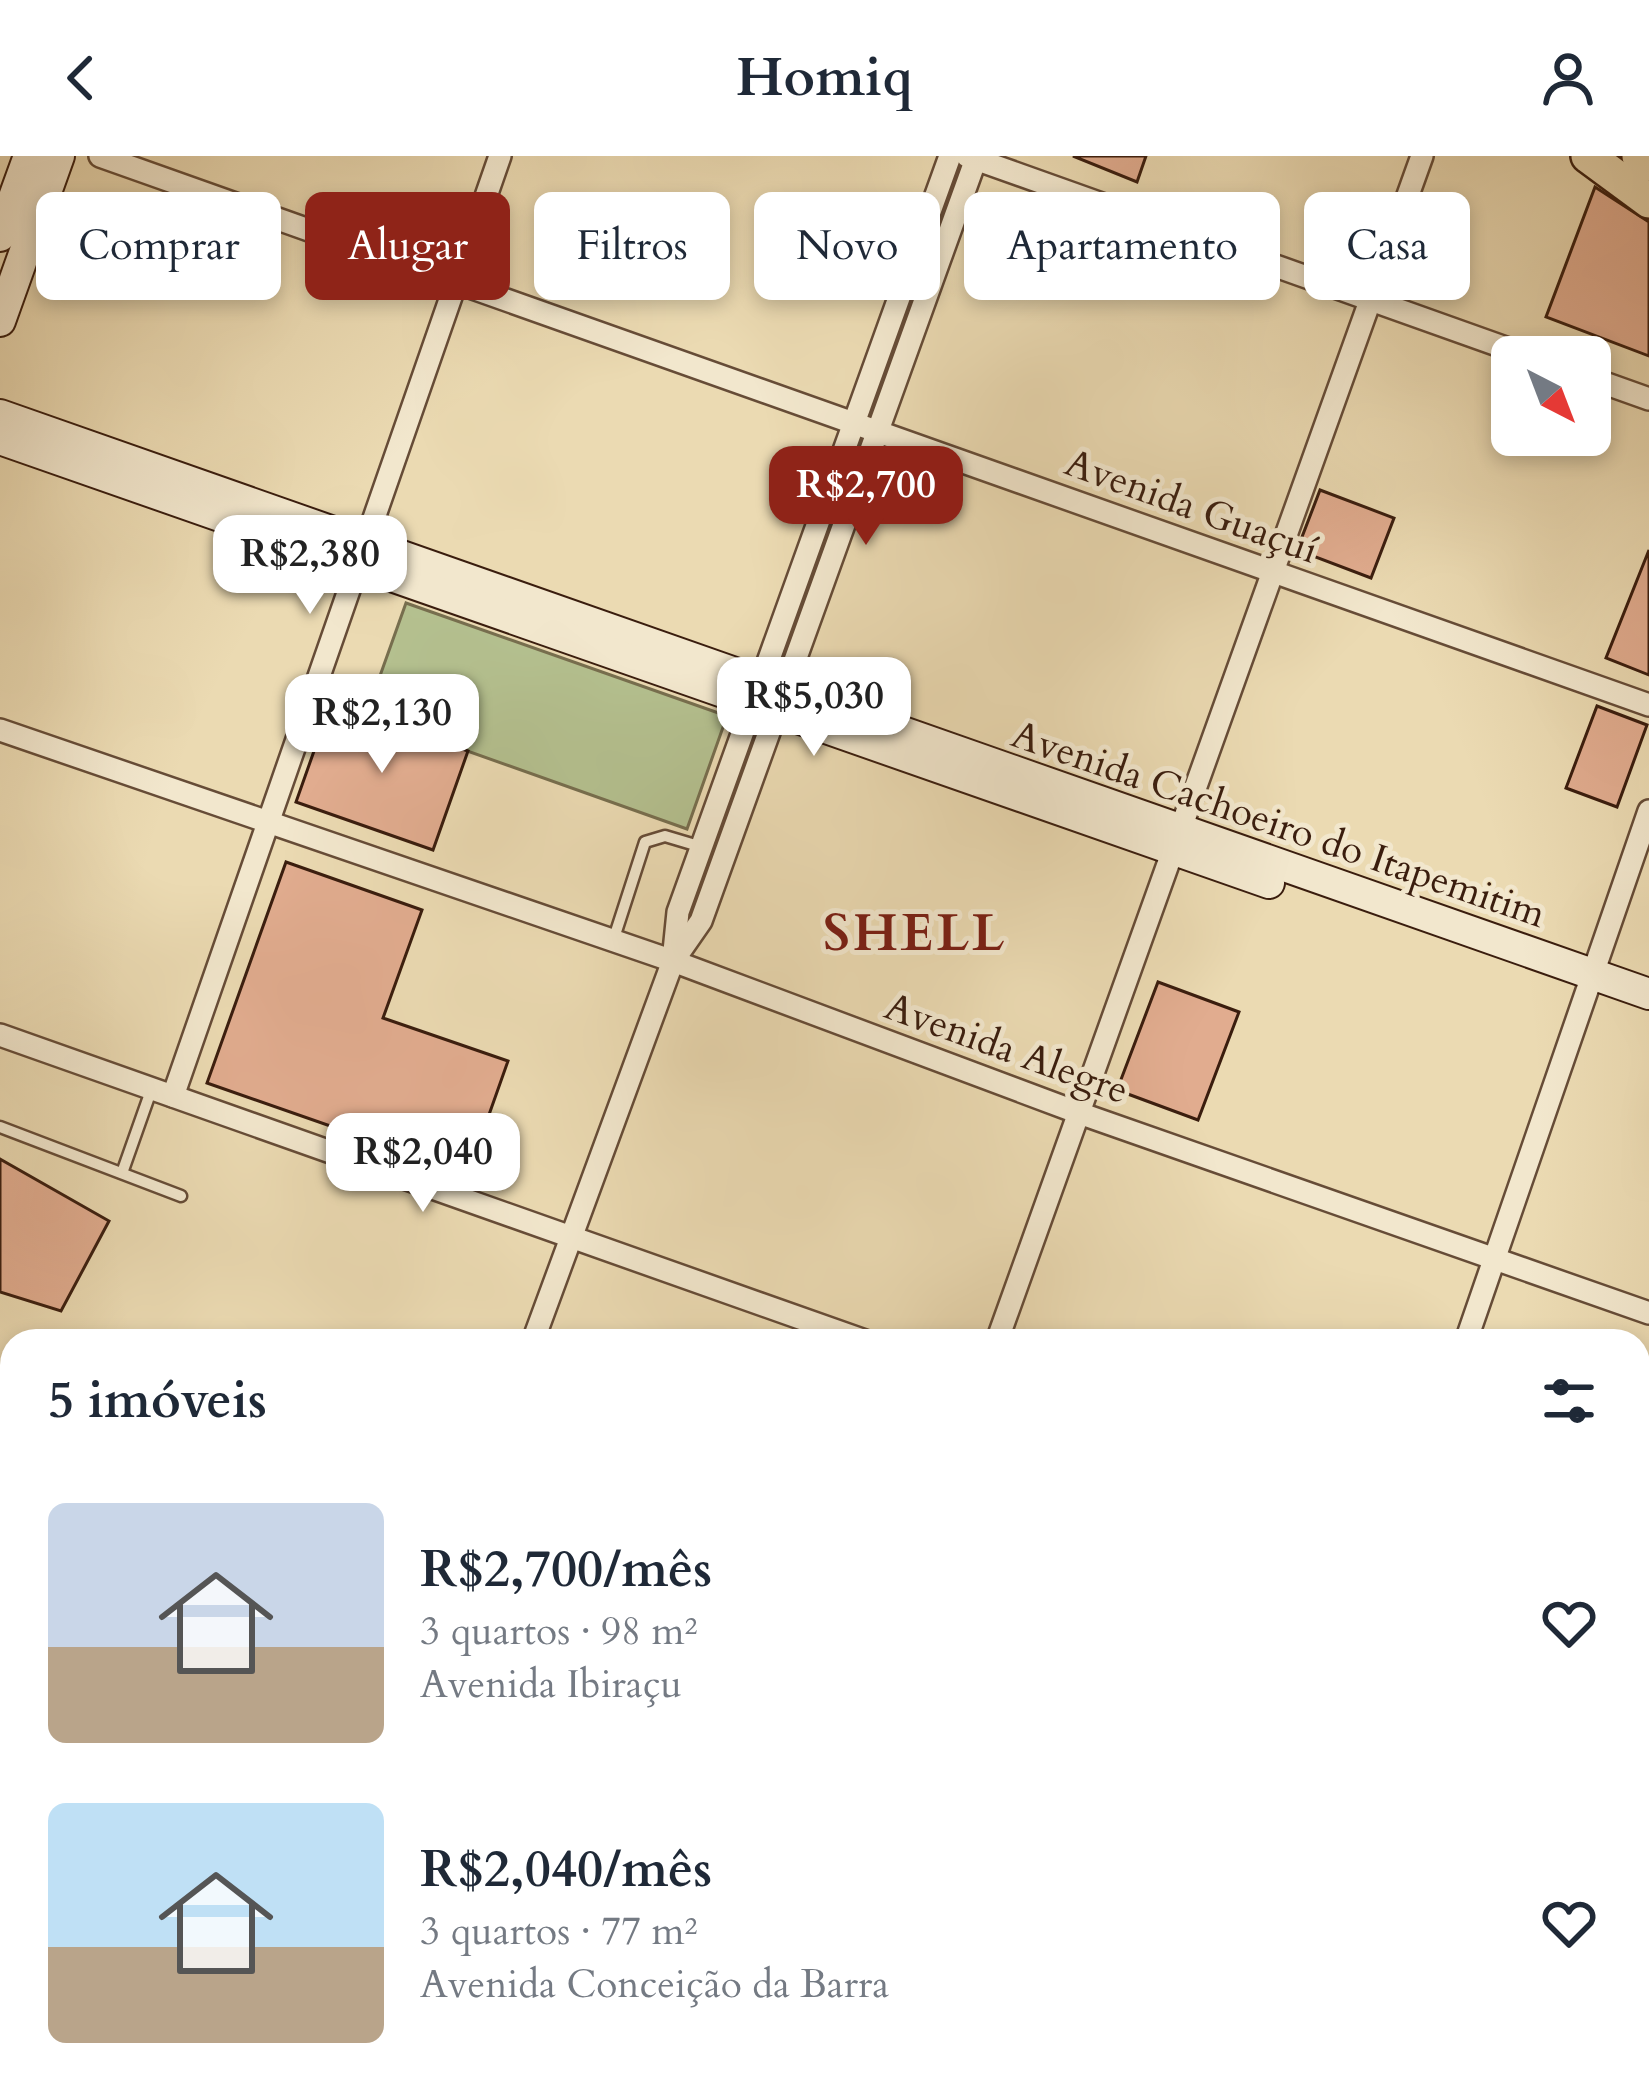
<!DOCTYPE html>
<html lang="pt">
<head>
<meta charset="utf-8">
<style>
	:root { --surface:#fff; --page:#f6f6f7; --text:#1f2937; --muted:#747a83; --accent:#8f2418 }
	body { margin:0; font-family:Cardo,serif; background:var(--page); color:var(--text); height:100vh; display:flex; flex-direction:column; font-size:45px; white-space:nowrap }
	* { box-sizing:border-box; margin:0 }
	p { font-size:39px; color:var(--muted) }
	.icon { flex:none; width:66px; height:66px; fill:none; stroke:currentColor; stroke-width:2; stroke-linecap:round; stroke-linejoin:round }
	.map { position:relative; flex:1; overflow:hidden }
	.side { position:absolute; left:0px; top:1173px; width:1650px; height:771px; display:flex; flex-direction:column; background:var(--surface); border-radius:36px 36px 0 0; box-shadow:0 6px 18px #0003 }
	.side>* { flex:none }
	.guide { position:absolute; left:36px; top:36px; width:1578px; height:108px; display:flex; gap:24px }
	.needle { width:78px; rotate:138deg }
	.fabs { position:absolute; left:1491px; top:180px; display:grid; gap:24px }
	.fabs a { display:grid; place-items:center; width:120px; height:120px; border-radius:18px; background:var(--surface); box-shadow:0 6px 18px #0003; font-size:60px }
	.price { position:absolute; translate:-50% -102px; padding:0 27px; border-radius:24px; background:#fff; color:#222; font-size:39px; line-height:78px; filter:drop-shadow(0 3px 6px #0008) }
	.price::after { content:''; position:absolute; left:50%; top:72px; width:36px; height:27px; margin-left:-18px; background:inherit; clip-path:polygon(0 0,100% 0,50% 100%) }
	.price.active { background:var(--accent); color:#fff }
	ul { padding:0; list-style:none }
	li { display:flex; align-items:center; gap:36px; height:300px; padding:0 48px }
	li span { display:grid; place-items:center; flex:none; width:336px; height:240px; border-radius:18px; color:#555 }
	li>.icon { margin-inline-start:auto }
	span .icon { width:144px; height:144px; fill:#fffc; stroke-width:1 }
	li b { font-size:51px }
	h2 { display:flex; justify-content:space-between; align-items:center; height:144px; padding:0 48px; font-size:51px }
	.pill { padding:0 42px; border-radius:18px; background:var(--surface); box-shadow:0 6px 18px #0003; font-size:42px; line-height:108px }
	.pill.active { background:var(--accent); color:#fff }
	header { display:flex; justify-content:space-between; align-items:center; height:156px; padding:0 48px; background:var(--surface); font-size:54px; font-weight:700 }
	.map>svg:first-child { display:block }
	.green { fill:#b4c08f; stroke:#776e4e; stroke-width:3 }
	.water { fill:#99bab1; stroke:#737b70; stroke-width:3 }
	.building { fill:#e1ac8f; stroke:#3a1d0e; stroke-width:3 }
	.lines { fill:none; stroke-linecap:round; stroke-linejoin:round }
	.lane-casing { stroke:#664c37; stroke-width:15 }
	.street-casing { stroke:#664c37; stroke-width:26 }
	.secondary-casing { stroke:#3a1d0e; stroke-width:34 }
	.primary-casing { stroke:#3a1d0e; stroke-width:38 }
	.highway-casing { stroke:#3a1d0e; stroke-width:44 }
	.lane { stroke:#f2e7cd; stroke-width:10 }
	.street { stroke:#f2e7cd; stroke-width:21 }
	.secondary { stroke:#f2e7cd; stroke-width:30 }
	.primary { stroke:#ebdab2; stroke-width:33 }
	.highway { stroke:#ebdab2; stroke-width:39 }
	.labels { text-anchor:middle; stroke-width:10; stroke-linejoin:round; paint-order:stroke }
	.street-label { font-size:39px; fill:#3a1d0e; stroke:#f2e7cd }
	.district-label { font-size:51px; font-weight:bold; letter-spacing:3px; fill:#7a1f14; stroke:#f2e7cd }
</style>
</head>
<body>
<header><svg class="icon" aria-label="back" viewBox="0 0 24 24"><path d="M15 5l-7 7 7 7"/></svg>Homiq<svg class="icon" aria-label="person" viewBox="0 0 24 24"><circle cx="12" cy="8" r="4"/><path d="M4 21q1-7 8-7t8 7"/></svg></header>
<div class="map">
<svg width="1649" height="1943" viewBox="0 0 1649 1943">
	<rect width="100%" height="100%" fill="#ebdab2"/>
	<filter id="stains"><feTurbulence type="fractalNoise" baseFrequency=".00167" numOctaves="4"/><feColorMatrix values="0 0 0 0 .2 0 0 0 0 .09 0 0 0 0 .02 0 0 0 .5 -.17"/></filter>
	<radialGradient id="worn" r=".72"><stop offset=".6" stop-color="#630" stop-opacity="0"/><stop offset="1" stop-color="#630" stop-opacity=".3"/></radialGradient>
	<!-- green -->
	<g class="green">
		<path d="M406,447L727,560L687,673L366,559Z"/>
		<path d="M0,1433L12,1438V1491L0,1481Z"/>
	</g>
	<!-- water -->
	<path class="water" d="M0,1262L12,1269V1438L0,1433Z"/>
	<!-- building -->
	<g class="building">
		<path d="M1073,0H1146L1137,26Z"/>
		<path d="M1595,31L1649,66V200L1546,161Z"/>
		<path d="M1320,334L1394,362L1371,422L1297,394Z"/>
		<path d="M1649,394V519L1606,502Z"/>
		<path d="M331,547L468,595L433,694L296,646Z"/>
		<path d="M1597,550L1647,569L1617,651L1566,632Z"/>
		<path d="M286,706L422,754L383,862L508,905L468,1018L207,927Z"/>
		<path d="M1158,826L1239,856L1198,964L1117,934Z"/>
		<path d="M0,1003L109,1065L61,1155L0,1136Z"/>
	</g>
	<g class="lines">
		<!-- lane casing -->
		<g class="lane-casing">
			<g id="lane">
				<path d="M613,785L645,686L665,680L702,691"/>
				<path d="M0,971L181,1040"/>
				<path d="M122,1017L152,932"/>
			</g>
		</g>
		<!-- street casing -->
		<g class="street-casing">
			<g id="street">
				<path d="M100,0L1649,549"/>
				<path d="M967,0L1531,201"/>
				<path d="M1590,222L1649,243"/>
				<path d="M0,574L673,805L1079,957L1649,1157"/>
				<path d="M676,801L701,765L977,0"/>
				<path d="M0,879L865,1185"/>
				<path d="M173,940L500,0"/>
				<path d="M533,1185L673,805L678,756L950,0"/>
				<path d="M997,1185L1422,0"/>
				<path d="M1466,1185L1649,655"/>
				<path d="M1638,1459L1649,1462"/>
				<path d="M0,1535L12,1534"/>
				<path d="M1638,1730L1649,1732"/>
				<path d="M1638,1931L1649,1933"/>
				<path d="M313,1932L316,1943"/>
				<path d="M471,1932L479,1943"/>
				<path d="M714,1932L724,1943L728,1932"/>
				<path d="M751,1932L784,1943"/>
				<path d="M118,1943L160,1932"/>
				<path d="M1225,1943L1228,1932"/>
			</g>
		</g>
		<!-- secondary casing -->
		<g class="secondary-casing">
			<g id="secondary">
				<path d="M0,80L29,0"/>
				<path d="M0,165L59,0"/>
				<path d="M0,259L1649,838"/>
				<path d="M0,283L1269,727"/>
			</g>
		</g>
		<!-- primary casing -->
		<g class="primary-casing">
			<path id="primary" d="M1588,0L1649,45"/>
		</g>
		<!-- highway casing -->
		<g class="highway-casing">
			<path id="highway" d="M1642,0L1649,5"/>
		</g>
		<!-- lane -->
		<use href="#lane" class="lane"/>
		<!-- street -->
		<use href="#street" class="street"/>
		<!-- secondary -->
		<use href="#secondary" class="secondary"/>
		<!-- primary -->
		<use href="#primary" class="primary"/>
		<!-- highway -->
		<use href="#highway" class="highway"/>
	</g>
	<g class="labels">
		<!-- street labels -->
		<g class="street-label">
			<text transform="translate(1192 349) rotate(20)" y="14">Avenida Guaçuí</text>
			<text transform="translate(1279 667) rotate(19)" y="14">Avenida Cachoeiro do Itapemitim</text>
			<text transform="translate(1007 891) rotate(20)" y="14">Avenida Alegre</text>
		</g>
		<!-- district labels -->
		<g class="district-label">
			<text x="915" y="794">SHELL</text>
		</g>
	</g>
	<rect width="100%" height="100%" filter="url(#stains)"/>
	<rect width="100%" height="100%" fill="url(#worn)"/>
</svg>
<div class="fabs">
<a><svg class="needle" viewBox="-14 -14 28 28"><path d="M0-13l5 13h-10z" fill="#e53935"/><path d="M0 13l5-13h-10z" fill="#747a83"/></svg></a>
</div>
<b class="price active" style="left:866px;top:392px">R$2,700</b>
<b class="price" style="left:310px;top:461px">R$2,380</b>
<b class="price" style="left:814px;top:603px">R$5,030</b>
<b class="price" style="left:382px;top:620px">R$2,130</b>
<b class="price" style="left:423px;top:1059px">R$2,040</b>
<div class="guide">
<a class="pill">Comprar</a>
<a class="pill active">Alugar</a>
<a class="pill">Filtros</a>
<a class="pill">Novo</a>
<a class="pill">Apartamento</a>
<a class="pill">Casa</a>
</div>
<section class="side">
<h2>5 imóveis<svg class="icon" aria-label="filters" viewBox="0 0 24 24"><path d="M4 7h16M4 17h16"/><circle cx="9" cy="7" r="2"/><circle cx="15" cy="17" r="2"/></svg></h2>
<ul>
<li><span style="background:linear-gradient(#c9d6e8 60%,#b9a48a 0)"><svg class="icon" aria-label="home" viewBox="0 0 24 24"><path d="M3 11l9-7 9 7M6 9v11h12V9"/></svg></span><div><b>R$2,700/mês</b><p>3 quartos · 98 m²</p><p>Avenida Ibiraçu</p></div><svg class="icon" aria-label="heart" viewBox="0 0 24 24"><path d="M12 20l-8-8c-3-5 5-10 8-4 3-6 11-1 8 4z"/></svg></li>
<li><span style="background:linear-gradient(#bfe0f5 60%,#b9a48a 0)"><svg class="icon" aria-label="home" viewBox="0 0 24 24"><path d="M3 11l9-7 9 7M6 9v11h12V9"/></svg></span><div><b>R$2,040/mês</b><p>3 quartos · 77 m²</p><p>Avenida Conceição da Barra</p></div><svg class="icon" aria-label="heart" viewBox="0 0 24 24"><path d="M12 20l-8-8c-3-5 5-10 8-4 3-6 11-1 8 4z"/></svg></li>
</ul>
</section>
</div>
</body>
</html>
